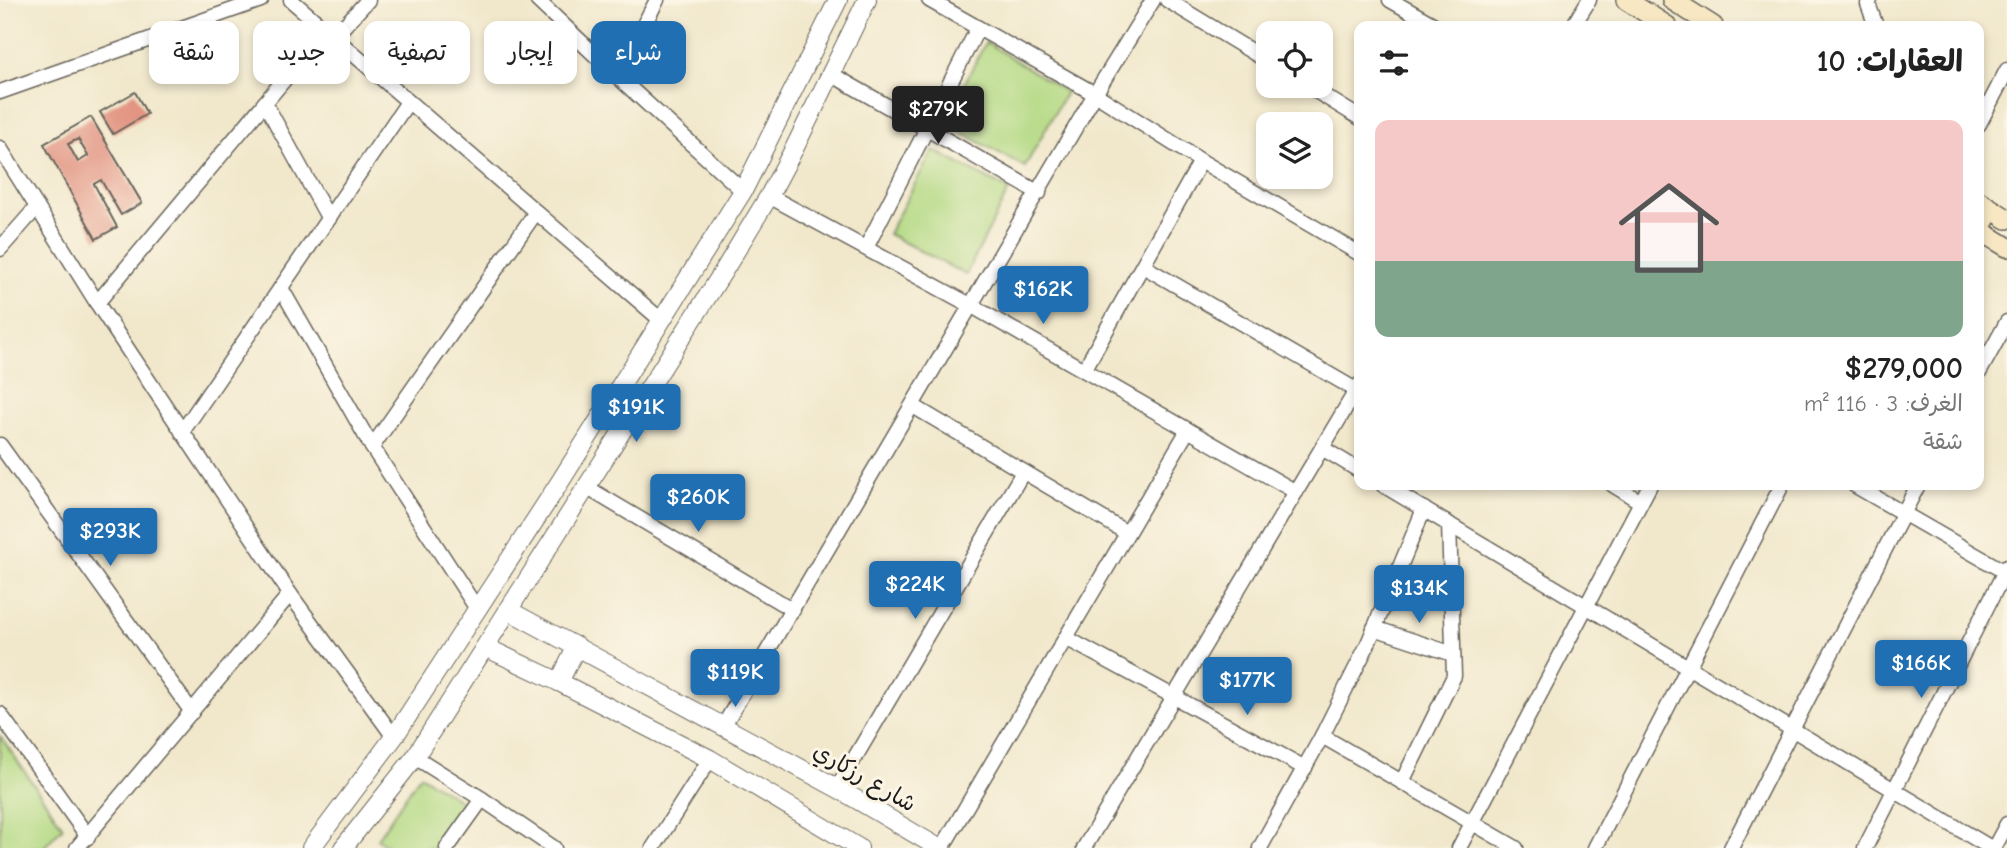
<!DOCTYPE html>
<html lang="ar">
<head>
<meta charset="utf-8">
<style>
	:root { --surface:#fff; --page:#f6f6f6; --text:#222; --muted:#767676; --line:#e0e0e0; --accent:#1f6fb2 }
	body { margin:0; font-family:"Comic Neue","Playpen Sans Arabic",sans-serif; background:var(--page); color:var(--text); direction:rtl; height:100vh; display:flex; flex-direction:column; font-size:26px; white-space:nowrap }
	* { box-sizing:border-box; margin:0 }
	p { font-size:23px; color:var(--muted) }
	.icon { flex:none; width:38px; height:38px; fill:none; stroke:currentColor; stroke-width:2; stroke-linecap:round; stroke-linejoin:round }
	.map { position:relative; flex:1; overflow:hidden; direction:ltr }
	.panel { position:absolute; left:1354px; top:21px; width:630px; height:469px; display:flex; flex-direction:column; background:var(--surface); border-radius:14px; box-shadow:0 4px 10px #0003; direction:rtl }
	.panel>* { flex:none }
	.banner { position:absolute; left:21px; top:21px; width:665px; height:63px; direction:rtl; display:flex; gap:14px }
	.buttons { position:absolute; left:1256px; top:21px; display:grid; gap:14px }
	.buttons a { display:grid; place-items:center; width:77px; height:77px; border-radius:14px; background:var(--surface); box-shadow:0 4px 10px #0003; font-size:35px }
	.price { position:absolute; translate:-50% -60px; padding:0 16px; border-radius:7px; background:var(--accent); color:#fff; font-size:23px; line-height:46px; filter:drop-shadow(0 2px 4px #0008) }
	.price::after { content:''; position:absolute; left:50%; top:42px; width:21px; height:16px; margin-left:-10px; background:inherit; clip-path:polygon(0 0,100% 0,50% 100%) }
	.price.active { background:#222; color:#fff }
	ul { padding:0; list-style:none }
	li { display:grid; align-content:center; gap:14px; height:371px; padding:0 21px }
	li+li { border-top:2px solid var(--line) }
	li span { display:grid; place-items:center; height:217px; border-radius:14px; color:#555 }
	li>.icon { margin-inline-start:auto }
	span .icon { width:126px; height:126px; fill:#fffc; stroke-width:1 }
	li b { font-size:30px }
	h2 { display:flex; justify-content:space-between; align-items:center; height:84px; padding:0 21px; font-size:30px }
	.tag { padding:0 24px; border-radius:14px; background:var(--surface); box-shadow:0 4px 10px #0003; font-size:24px; line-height:63px }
	.tag.active { background:var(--accent); color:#fff }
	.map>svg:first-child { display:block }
	.green { fill:#b3d983; stroke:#687a50; stroke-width:2 }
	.building { fill:#e18f7d; fill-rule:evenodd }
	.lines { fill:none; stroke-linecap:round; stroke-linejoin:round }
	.minor-casing { stroke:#67635a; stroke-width:17 }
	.tertiary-casing { stroke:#67635a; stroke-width:20 }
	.secondary-casing { stroke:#67635a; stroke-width:22 }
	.minor { stroke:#fff; stroke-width:14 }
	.tertiary { stroke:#fff; stroke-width:18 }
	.secondary { stroke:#f7e8c3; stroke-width:19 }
	.labels { text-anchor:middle; stroke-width:6; stroke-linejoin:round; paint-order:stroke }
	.street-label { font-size:23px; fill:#1c1c1c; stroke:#fcf5e5 }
</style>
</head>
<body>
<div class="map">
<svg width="2007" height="848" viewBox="0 0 2007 848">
	<rect width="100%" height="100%" fill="#fcf5e5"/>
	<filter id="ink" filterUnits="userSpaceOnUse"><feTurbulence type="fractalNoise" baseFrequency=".0143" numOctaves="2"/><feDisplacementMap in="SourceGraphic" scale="14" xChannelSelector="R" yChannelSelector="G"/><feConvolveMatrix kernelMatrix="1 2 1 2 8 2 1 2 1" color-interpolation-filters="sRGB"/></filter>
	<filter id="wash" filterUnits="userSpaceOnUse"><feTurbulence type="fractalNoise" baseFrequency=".00686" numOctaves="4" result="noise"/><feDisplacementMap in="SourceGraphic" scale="28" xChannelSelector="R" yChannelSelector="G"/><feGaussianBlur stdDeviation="1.57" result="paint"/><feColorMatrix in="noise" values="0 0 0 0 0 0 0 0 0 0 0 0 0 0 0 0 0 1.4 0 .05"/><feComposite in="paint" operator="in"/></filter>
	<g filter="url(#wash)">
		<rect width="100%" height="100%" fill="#f1e8cc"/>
		<!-- green -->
		<g class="green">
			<path d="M986,42L1066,92L1025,167L944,123Z"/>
			<path d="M933,150L1009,190L966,275L888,234Z"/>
			<path d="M0,736L63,827L43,848H0Z"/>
			<path d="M420,775L469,806L440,848H390L377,839Z"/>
		</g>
		<g id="blocks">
			<!-- building -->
			<g class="building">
				<path d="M135,92L147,114L113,134L100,112Z"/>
				<path d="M91,117L142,203L121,215L101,180L94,184L117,227L96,239L44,144ZM78,139L88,156L78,162L68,144Z"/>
			</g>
		</g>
	</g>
	<g filter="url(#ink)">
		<use href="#blocks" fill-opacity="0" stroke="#67635a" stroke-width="2"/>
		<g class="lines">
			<!-- minor casing -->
			<g class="minor-casing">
				<g id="minor">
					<path d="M291,0L661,320"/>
					<path d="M537,0L617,76L743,191"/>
					<path d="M929,0L1095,94L1201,161L1360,254"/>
					<path d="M1167,0L1269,62"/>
					<path d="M1390,0L1436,26"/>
					<path d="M1870,0L1868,4L1876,26"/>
					<path d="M1573,26L1589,0"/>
					<path d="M333,38L368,0"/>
					<path d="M831,74L1039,193"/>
					<path d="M617,76L657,0"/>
					<path d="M1308,86L1360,118"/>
					<path d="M0,92L261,0"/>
					<path d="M265,103L329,219"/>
					<path d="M1979,124L2007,70"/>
					<path d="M0,148L97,303L290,594L394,737"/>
					<path d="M769,196L972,306L1296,492"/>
					<path d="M866,248L978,28"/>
					<path d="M0,249L37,207"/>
					<path d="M1143,266L1356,390"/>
					<path d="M281,288L372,447L477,609"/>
					<path d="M97,303L325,31"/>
					<path d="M1084,370L1201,161"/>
					<path d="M1979,373L2007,322"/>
					<path d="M913,406L1127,533"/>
					<path d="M182,432L408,102"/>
					<path d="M0,445L192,712"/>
					<path d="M372,447L536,212"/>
					<path d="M1322,448L1360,471"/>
					<path d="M1383,485L1991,848"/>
					<path d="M1613,485L1641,502"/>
					<path d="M1854,485L2007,573"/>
					<path d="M586,487L793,610"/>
					<path d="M1374,628L1453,654"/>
					<path d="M1066,638L1305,768"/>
					<path d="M0,714L88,837"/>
					<path d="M724,725L1095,94L1153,0"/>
					<path d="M1322,736L1516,848"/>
					<path d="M415,757L482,799L554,848"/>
					<path d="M1402,782L1454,676L1449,524"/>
					<path d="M837,788L1023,472"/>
					<path d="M77,848L290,594"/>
					<path d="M447,848L482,799"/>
					<path d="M653,848L710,759"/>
					<path d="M942,848L1188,430"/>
					<path d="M1084,848L1360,384"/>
					<path d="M1260,848L1322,736L1367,646L1424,509"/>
					<path d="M1459,848L1650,485"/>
					<path d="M1595,848L1782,485"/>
					<path d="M1731,848L1918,485"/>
					<path d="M1865,848L2007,567"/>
					<path d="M1994,848L2007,824"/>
				</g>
			</g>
			<!-- tertiary casing -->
			<g class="tertiary-casing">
				<g id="tertiary">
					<path d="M508,610L837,788L939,848"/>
					<path d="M485,647L559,682L710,759L859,848"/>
					<path d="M559,682L577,646"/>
					<path d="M311,848L394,737L558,485L743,191L838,0"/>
					<path d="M343,848L415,757L723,272L769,196L794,149L867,0"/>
				</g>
			</g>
			<!-- secondary casing -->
			<g class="secondary-casing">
				<g id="secondary">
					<path d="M1626,0L1667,26"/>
					<path d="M1672,0L1713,26"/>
					<path d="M1979,201L2007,219"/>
					<path d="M1991,209L1979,230L2007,247"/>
				</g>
			</g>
			<!-- minor -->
			<use href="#minor" class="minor"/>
			<!-- tertiary -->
			<use href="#tertiary" class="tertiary"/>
			<!-- secondary -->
			<use href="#secondary" class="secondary"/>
		</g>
	</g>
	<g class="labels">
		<!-- street labels -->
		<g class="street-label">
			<text transform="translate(865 777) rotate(30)" y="8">شارع رزكاري</text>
		</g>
	</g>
</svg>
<div class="buttons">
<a><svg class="icon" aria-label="locate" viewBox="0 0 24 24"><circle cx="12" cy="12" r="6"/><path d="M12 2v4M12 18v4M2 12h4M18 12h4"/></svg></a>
<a><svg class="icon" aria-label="layers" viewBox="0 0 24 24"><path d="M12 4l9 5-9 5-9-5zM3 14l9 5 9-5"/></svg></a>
</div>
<b class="price active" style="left:938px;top:146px">$279K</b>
<b class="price" style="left:1043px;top:326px">$162K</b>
<b class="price" style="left:636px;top:444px">$191K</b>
<b class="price" style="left:698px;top:534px">$260K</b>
<b class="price" style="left:110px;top:568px">$293K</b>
<b class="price" style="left:915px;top:621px">$224K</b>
<b class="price" style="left:1419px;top:625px">$134K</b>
<b class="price" style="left:1921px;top:700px">$166K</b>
<b class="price" style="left:735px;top:709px">$119K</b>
<b class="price" style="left:1247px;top:717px">$177K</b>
<div class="banner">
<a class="tag active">شراء</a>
<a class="tag">إيجار</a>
<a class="tag">تصفية</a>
<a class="tag">جديد</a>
<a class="tag">شقة</a>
</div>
<section class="panel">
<h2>العقارات: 10<svg class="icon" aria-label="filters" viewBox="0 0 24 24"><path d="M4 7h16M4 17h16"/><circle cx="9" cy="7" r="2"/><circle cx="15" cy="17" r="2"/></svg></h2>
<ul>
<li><span style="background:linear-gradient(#f6c9c9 65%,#7fa58c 0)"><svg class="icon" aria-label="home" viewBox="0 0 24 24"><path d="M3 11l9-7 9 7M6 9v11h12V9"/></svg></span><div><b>$279,000</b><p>الغرف: 3 · 116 m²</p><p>شقة</p></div></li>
</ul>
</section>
</div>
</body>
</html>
